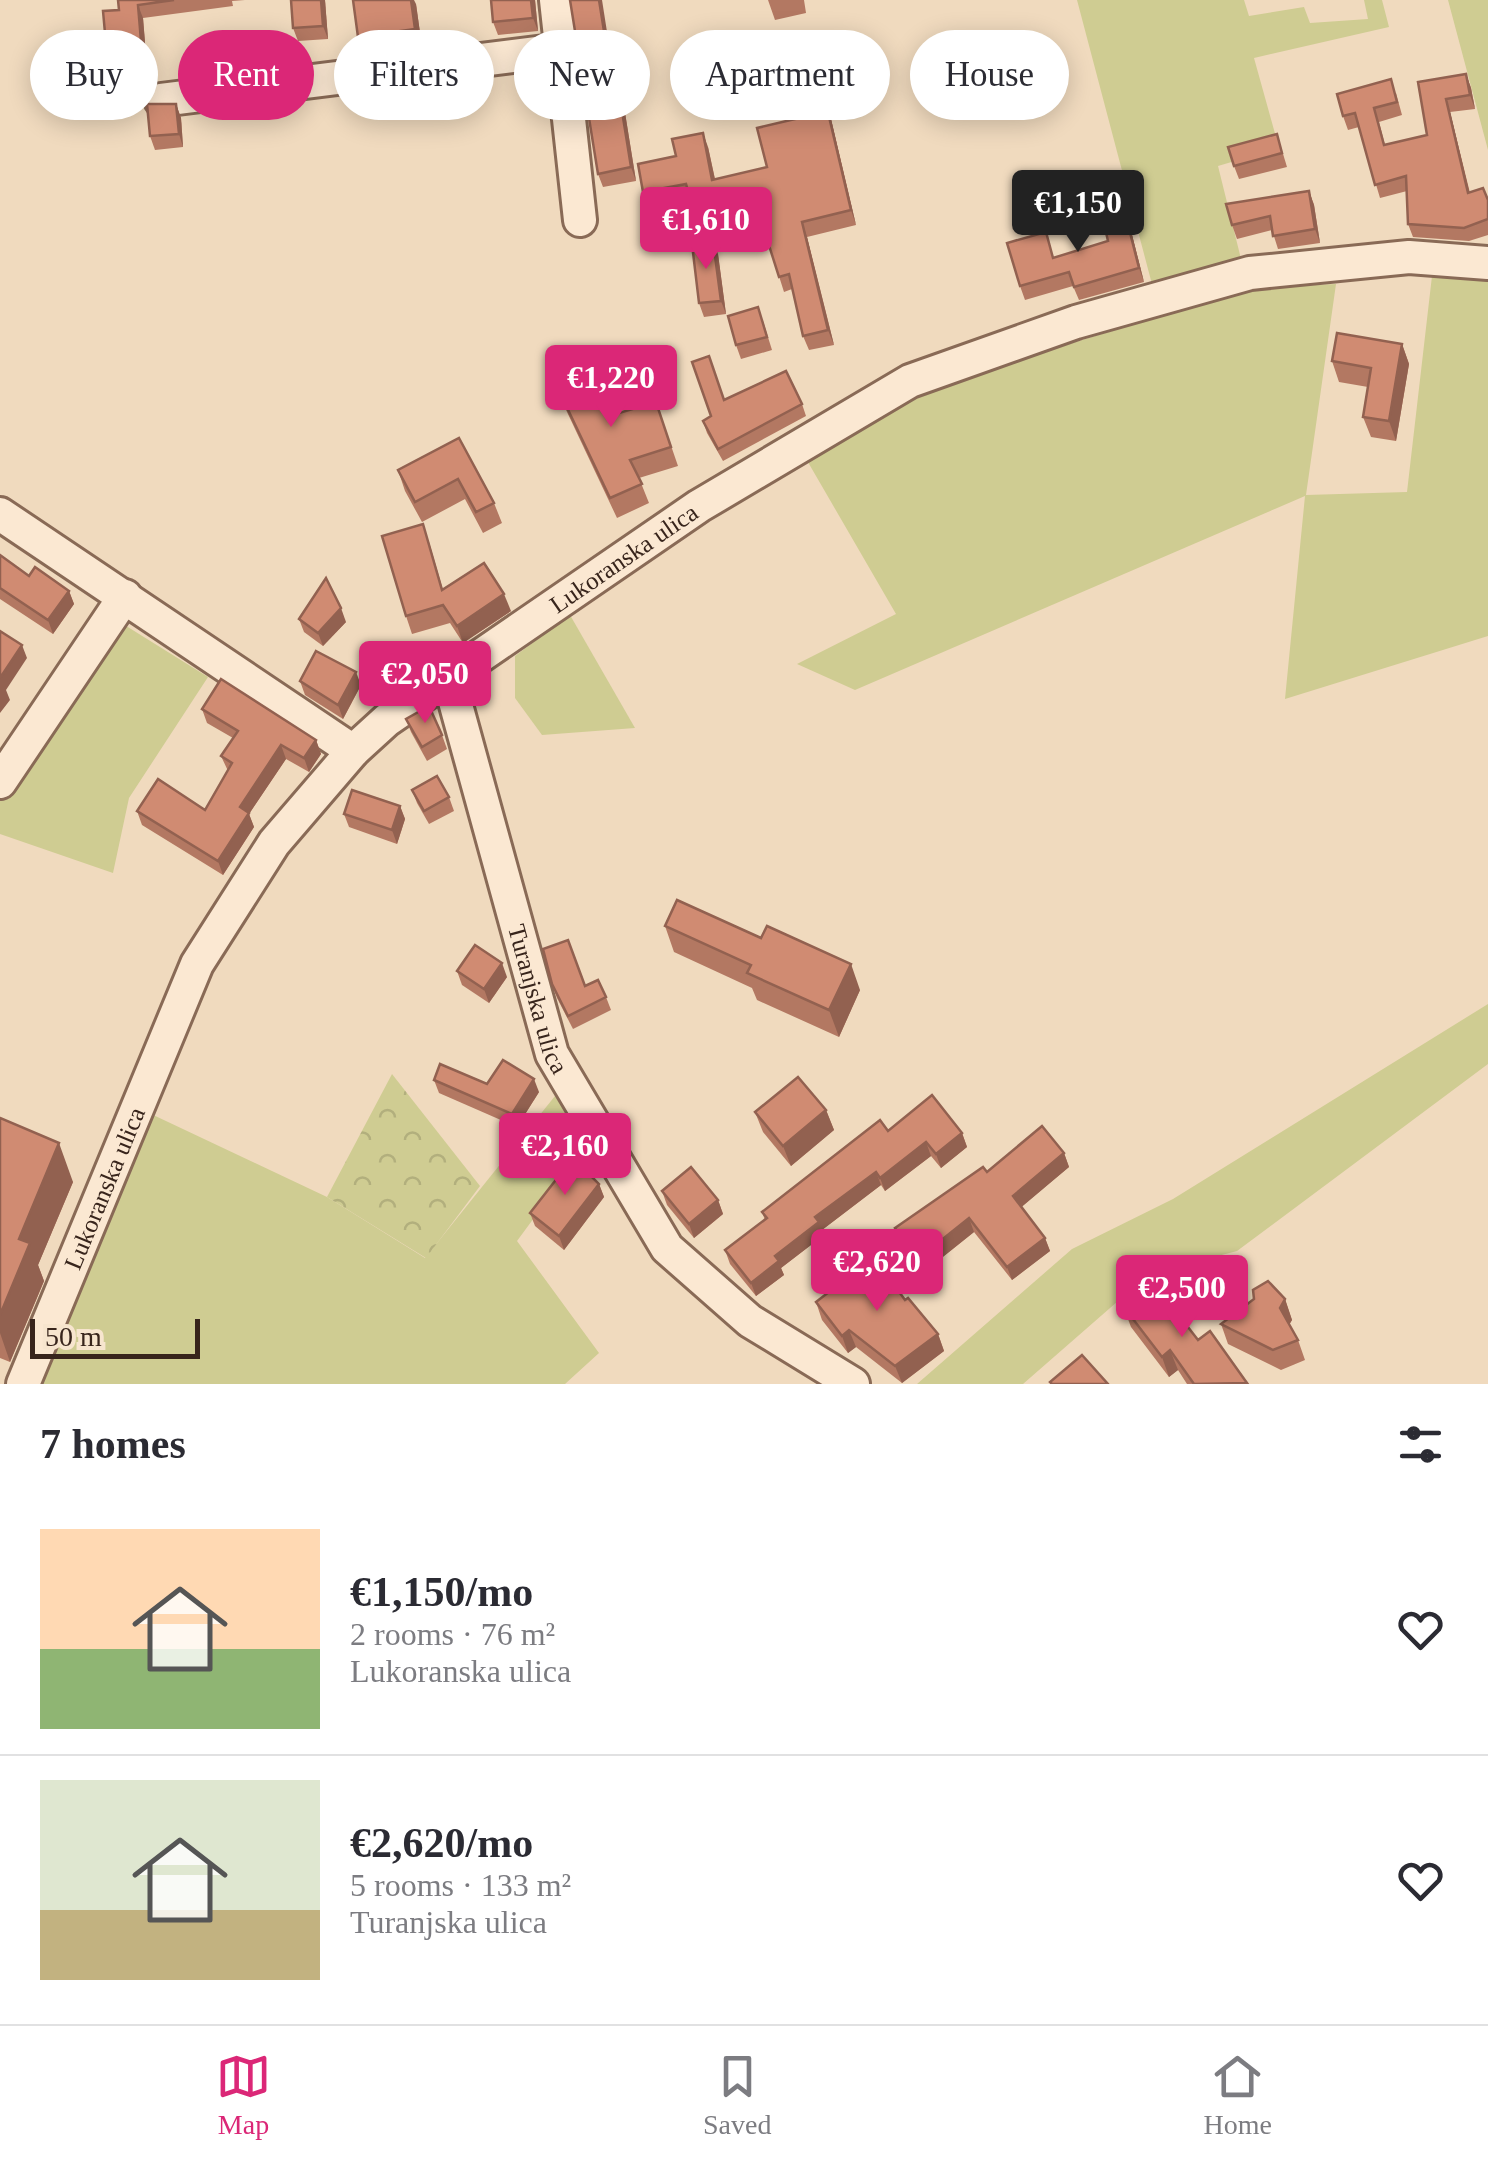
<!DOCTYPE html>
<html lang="en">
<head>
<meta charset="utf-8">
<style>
	:root { --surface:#fff; --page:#f2f2f3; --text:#2b2b33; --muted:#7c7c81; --line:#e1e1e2; --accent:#db2777 }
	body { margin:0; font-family:Georgia,serif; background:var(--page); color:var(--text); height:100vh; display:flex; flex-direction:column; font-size:38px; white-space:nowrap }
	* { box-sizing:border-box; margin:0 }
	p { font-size:32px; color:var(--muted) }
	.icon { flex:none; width:55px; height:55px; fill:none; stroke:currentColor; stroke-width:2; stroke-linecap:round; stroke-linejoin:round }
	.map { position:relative; height:1384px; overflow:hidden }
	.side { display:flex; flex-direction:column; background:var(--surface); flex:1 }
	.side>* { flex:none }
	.guide { position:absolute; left:30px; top:30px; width:1430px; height:90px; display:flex; gap:20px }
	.scale { position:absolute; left:30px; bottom:25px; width:170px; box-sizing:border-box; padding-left:10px; border:5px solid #38251c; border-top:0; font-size:28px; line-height:35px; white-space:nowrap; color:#38251c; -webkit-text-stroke:8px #f7e5ce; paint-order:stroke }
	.price { position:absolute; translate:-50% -85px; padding:0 22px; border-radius:10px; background:var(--accent); color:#fff; font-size:32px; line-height:65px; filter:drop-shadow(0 2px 5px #0008) }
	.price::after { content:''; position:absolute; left:50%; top:60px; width:30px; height:22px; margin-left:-15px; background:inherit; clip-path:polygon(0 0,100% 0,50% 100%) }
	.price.on { background:#222; color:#fff }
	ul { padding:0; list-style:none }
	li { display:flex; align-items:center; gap:30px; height:250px; padding:0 40px }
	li+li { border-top:2px solid var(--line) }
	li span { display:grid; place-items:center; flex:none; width:280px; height:200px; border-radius:0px; color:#555 }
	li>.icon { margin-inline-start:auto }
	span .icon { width:120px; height:120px; fill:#fffc; stroke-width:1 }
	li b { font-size:42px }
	h2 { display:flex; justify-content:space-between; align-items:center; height:120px; padding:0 40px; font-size:42px }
	.chip { padding:0 35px; border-radius:45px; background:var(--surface); box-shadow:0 5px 25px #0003; font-size:35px; line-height:90px }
	.chip.on { background:var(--accent); color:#fff }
	.tabs { display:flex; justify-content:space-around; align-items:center; height:140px; border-top:2px solid var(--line); background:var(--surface); font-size:28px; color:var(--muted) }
	.tabs a { display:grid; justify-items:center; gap:5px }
	.tabs .on { color:var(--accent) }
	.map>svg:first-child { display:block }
	.green { fill:#cfcc92 }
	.forest { fill:url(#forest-crowns) }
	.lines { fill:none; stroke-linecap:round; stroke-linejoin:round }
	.minor-casing { stroke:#896a56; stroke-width:38 }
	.minor { stroke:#fbe8d2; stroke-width:32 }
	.wall { fill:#b37862 }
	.shaded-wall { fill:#926150 }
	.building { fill:#d08b72; stroke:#926150; stroke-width:2.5 }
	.labels { text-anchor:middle; stroke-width:10; stroke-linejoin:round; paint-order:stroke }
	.street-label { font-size:25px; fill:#38251c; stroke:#f7e5ce }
</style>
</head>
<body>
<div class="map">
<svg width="1488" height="1384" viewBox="0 0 1488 1384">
	<defs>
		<pattern id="forest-crowns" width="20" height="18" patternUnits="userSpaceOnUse" patternTransform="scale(2.5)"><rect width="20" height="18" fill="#cfcc92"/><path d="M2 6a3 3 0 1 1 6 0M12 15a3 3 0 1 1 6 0" fill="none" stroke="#b2af7d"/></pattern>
	</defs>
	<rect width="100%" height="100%" fill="#f0dabe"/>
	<!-- green -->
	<g class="green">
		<path d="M1077,0H1244L1249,16L1304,7L1310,23L1368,19L1364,0H1382L1389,27L1254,58L1279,148L1218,166L1243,267L1153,288Z"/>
		<path d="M1448,0H1488V150Z"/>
		<path d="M1432,276H1488V636L1285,699L1305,496L855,690L797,664L896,614L805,457L920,389L1254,288L1336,284L1306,495L1407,492Z"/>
		<path d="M570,615L635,728L542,735L515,698V656Z"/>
		<path d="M123,624L208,677L129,798L113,873L0,834V794Z"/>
		<path d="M1488,1004V1064L1237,1251L1149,1274L1023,1384H917L1072,1249L1173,1199Z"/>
		<path d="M555,1096L587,1146L517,1241L599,1353L565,1384H31L149,1113L327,1197L425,1258Z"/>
	</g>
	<!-- forest -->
	<path class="forest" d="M392,1074L480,1186L426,1258L327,1197Z"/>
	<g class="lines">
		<!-- minor casing -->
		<g class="minor-casing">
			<g id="minor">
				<path d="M556,0L580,220"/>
				<path d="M161,100L561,50"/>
				<path d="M0,514L353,751"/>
				<path id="s1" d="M448,676L552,1054L667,1248L750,1321L853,1384"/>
				<path d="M0,782L125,596"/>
				<path id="s2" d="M23,1384L197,964L274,843L353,751L387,720L699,506L910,381L1076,322L1250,273L1409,257L1488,263"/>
			</g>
		</g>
		<!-- minor -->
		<use href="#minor" class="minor"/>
	</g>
	<!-- wall -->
	<g class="wall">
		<path d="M118,0H245L232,1L233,6L143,18L146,55L111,58L106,44L119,10Z"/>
		<path d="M325,0L328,39L298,41L293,28Z"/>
		<path d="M535,0L538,31L498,35L493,22Z"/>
		<path d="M768,0H804L806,13L775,20Z"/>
		<path d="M416,4L422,47L365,54L358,37Z"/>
		<path d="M605,24L610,50L617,63L636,181L603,187L598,174Z"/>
		<path d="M819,68L856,225L807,237L834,345L809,350L803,336L792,289L784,292L760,216L702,233L690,199L649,207L643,192L676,156L708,147L715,179L767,167L795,119Z"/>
		<path d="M1466,74L1471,88L1475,109L1450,112L1470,193L1488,200V235L1469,241L1413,237L1408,224L1407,191L1380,198L1359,127L1348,130L1343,116L1396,93L1402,115L1379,122L1385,145L1427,135L1418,82Z"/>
		<path d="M176,104L181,118L183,147L155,150L150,136Z"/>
		<path d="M1277,134L1287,167L1239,179L1234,166Z"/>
		<path d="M1309,191L1314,205L1320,243L1278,249L1272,230L1237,239L1232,225Z"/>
		<path d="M1128,219L1144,282L1079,300L1073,286L1025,300L1020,286L1108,241Z"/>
		<path d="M718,254L726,314L704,317L699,303Z"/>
		<path d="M763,321L772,350L741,359L736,345Z"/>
		<path d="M1402,344L1409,364L1396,441L1371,437L1363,417L1368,387L1339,382L1332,361Z"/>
		<path d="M552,376L609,416L656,402L678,466L639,478L649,503L617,518L559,395Z"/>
		<path d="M724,400L802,404L806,416L723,461L707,433L703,421L711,416Z"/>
		<path d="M459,438L494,503L502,523L483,533L465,499L422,522L405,491L398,470Z"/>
		<path d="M429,542L443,590L511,611L463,643L450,623L412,634L406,616Z"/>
		<path d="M0,555L29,576L69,591L74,604L53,634L0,599Z"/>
		<path d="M299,619L346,622L323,646L304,632Z"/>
		<path d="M300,681L361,685L343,719L305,695Z"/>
		<path d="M202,709L316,740L321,754L309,772L286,759L249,814L254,827L223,875L142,825L137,811L205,810L228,771L221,756L233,738L207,723Z"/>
		<path d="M406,719L442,735L447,749L427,761L411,732Z"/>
		<path d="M412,790L449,797L454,811L429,824L417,803Z"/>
		<path d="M400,806L405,819L397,844L349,827L344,814Z"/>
		<path d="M665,926L860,990L839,1037L757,1000L752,988L674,952Z"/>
		<path d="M457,971L507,977L489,1003L462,985Z"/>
		<path d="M552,984L606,997L611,1010L573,1029L557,998Z"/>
		<path d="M434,1080L487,1084L539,1092L517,1127L439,1093Z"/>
		<path d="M826,1110L834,1130L791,1166L763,1132L755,1112Z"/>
		<path d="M0,1118L73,1182L38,1265L44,1281L10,1362L0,1358Z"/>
		<path d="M888,1131L962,1133L967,1147L941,1168L931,1156L885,1191L881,1185L822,1230L824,1235L781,1268L784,1275L756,1296L730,1264L725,1250L765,1220L762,1212Z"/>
		<path d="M1064,1153L1069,1167L1021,1207L1045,1238L1050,1251L1012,1280L974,1232L924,1272L900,1242L895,1228L987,1172Z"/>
		<path d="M599,1184L604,1197L564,1250L535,1226L530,1213Z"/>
		<path d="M662,1191L718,1200L723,1214L694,1238L667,1205Z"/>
		<path d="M1285,1299L1292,1320L1289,1325L1298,1340L1305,1360L1281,1370L1228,1344L1221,1324Z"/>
		<path d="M905,1300L938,1334L944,1351L902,1383L856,1347L848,1353L822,1320L816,1302Z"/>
		<path d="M1123,1306L1198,1340L1247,1384H1187L1178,1370L1169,1377L1131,1327Z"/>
	</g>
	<!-- shaded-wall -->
	<g class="shaded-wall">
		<path d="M321,0H325L328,39L323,26Z"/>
		<path d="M411,0H414L416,4L422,47L415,29Z"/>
		<path d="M531,0H535L538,31L533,18Z"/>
		<path d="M599,0H602L612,64L607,50Z"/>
		<path d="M138,5L143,18L146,55L141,41Z"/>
		<path d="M612,49L617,63L636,181L631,167Z"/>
		<path d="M814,53L819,68L856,225L851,210Z"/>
		<path d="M1466,74L1471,88L1475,109L1470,95Z"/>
		<path d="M1446,99L1450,112L1473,207L1468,193Z"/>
		<path d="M176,104L181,118L183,147L179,134Z"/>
		<path d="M703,133L708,147L718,194L712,180Z"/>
		<path d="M1309,191L1314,205L1320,243L1315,229Z"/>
		<path d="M1123,205L1128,219L1144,282L1139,268Z"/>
		<path d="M802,222L807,237L834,345L828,330Z"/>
		<path d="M713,241L718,254L726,314L721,301Z"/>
		<path d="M1402,344L1409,364L1396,441L1389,421Z"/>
		<path d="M69,591L74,604L53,634L48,620Z"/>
		<path d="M504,594L511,611L463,643L457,626Z"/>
		<path d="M341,608L346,622L323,646L318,633Z"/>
		<path d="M22,645L27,658L6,690L10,700L0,713V678Z"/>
		<path d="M356,672L361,685L343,719L338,705Z"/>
		<path d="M316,740L321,754L309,772L304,758Z"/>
		<path d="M281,745L286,759L249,814L254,827L223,875L218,861L240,807Z"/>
		<path d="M400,806L405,819L397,844L392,830Z"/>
		<path d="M502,963L507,977L489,1003L484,989Z"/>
		<path d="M851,964L860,990L839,1037L829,1010Z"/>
		<path d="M534,1079L539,1092L517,1127L512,1114Z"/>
		<path d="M826,1110L834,1130L791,1166L783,1146Z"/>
		<path d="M962,1133L967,1147L941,1168L936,1154Z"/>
		<path d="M926,1142L931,1156L885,1191L880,1178Z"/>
		<path d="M59,1143L73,1182L38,1265L44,1281L10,1362L0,1333V1315L19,1239Z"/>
		<path d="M1064,1153L1069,1167L1018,1210L1013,1196Z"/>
		<path d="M876,1172L881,1185L822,1230L824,1235L781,1268L784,1275L756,1296L751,1283L775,1256L815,1217Z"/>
		<path d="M599,1184L604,1197L564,1250L559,1236Z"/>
		<path d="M718,1200L723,1214L694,1238L689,1224Z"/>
		<path d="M969,1218L974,1232L924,1272L919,1258Z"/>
		<path d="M1045,1238L1050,1251L1012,1280L1007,1267Z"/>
		<path d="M1285,1299L1292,1320L1287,1328L1280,1308Z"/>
		<path d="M849,1330L856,1347L848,1353L842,1336Z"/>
		<path d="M938,1334L944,1351L902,1383L895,1366Z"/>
		<path d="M1170,1350L1178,1370L1169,1377L1162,1357Z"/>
	</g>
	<!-- building -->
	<g class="building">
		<path d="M118,0H174L138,5L141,41L106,44L103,11L119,10Z"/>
		<path d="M291,0H321L323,26L293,28Z"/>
		<path d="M353,0H411L415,29L358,37Z"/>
		<path d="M491,0H531L533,18L493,22Z"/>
		<path d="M570,0H599L607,50L612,49L631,167L598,174Z"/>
		<path d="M814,53L851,210L802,222L828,330L803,336L789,274L779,277L755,201L696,219L686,184L643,192L638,164L676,156L672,139L703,133L712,180L767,167L757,128L795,119L782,60Z"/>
		<path d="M1466,74L1470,95L1446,99L1468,193L1483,188L1488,200V219L1464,228L1408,224L1406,176L1375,185L1355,113L1343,116L1337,94L1391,79L1397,102L1374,108L1384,145L1427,135L1418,82Z"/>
		<path d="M147,104H176L179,134L150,136Z"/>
		<path d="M1277,134L1282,153L1234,166L1228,147Z"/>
		<path d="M1309,191L1315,229L1273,236L1270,216L1232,225L1226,204Z"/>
		<path d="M1123,205L1139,268L1074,287L1069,272L1020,286L1007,243L1046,232L1053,258L1108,241L1101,211Z"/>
		<path d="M713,241L721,301L699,303L692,244Z"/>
		<path d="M758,307L767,337L736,345L728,316Z"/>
		<path d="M1337,333L1402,344L1389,421L1363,417L1371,368L1332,361Z"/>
		<path d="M709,356L724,400L786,371L802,404L718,449L703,421L711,416L692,362Z"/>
		<path d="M583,361L609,416L656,402L671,447L630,460L642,484L610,498L552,376Z"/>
		<path d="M459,438L494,503L476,512L458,479L415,502L398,470Z"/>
		<path d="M423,524L442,590L484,563L504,594L457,626L443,605L406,616L382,536Z"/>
		<path d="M0,555L29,576L35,567L69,591L48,620L0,588Z"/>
		<path d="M326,578L341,608L318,633L299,619Z"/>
		<path d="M0,631L22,645L0,678Z"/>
		<path d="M316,651L356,672L338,705L300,681Z"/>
		<path d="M221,679L316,740L304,758L281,745L240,807L249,813L218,861L137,811L158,779L205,810L232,763L221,756L238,731L202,709Z"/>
		<path d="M429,706L442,735L422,747L406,719Z"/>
		<path d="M437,776L449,797L424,811L412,790Z"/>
		<path d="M352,790L400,806L392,830L344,814Z"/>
		<path d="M677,900L761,938L767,926L851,964L829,1010L747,973L751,965L665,926Z"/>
		<path d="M568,940L585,986L598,980L606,997L568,1016L552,984L543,949Z"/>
		<path d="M475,945L502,963L484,989L457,971Z"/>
		<path d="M503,1060L534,1079L512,1114L434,1080L440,1064L487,1084Z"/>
		<path d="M798,1077L826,1110L783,1146L755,1112Z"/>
		<path d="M932,1095L962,1133L936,1154L926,1142L880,1178L876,1172L815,1217L819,1222L775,1256L779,1261L751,1283L725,1250L767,1218L762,1212L880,1120L888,1131Z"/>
		<path d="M0,1118L59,1143L19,1239L30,1243L0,1315Z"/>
		<path d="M1042,1126L1064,1153L1013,1196L1045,1238L1007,1267L969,1218L919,1258L895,1228L983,1167L987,1172Z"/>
		<path d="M573,1158L599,1184L559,1236L530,1213Z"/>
		<path d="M691,1167L718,1200L689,1224L662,1191Z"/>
		<path d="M874,1257L905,1300L908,1298L938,1334L895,1366L849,1330L842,1336L816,1302Z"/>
		<path d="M1268,1281L1285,1299L1280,1308L1298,1340L1273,1350L1221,1324L1254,1299L1253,1290Z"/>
		<path d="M1154,1283L1198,1340L1210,1331L1247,1383L1194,1384L1170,1350L1162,1357L1123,1306Z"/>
		<path d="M1082,1355L1108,1384H1052L1050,1382Z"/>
	</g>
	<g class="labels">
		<!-- street labels -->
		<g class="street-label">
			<text dy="9" stroke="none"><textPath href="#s2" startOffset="1052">Lukoranska ulica</textPath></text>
			<text dy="9" stroke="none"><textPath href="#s1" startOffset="335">Turanjska ulica</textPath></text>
			<text dy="9" stroke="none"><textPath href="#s2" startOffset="212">Lukoranska ulica</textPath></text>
		</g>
	</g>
</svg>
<div class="scale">50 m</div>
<b class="price on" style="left:1078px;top:255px">€1,150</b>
<b class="price" style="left:706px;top:272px">€1,610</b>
<b class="price" style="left:611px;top:430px">€1,220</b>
<b class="price" style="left:425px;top:726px">€2,050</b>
<b class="price" style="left:565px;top:1198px">€2,160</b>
<b class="price" style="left:877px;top:1314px">€2,620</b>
<b class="price" style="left:1182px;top:1340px">€2,500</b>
<div class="guide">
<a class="chip">Buy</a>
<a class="chip on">Rent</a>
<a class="chip">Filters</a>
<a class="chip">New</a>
<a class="chip">Apartment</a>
<a class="chip">House</a>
</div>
</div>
<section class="side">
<h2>7 homes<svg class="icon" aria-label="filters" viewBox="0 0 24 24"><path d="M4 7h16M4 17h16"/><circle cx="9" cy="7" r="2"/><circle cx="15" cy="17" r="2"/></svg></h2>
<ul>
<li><span style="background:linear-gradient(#ffd9b3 60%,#8fb573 0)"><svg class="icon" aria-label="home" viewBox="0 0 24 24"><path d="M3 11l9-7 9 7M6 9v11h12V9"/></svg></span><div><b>€1,150/mo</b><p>2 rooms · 76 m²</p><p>Lukoranska ulica</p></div><svg class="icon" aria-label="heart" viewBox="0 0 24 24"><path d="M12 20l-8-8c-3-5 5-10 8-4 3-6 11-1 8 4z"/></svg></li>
<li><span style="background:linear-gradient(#dfe7d0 65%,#c2b280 0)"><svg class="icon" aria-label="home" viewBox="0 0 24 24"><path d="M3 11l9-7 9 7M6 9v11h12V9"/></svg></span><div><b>€2,620/mo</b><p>5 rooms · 133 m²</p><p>Turanjska ulica</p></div><svg class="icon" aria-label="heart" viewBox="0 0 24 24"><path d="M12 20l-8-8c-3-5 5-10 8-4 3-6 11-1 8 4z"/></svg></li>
</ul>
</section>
<nav class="tabs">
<a class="on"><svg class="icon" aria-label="map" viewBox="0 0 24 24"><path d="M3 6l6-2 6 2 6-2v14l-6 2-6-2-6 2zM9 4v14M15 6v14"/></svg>Map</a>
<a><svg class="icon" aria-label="saved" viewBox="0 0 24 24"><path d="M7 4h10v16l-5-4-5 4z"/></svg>Saved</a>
<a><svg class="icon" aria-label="home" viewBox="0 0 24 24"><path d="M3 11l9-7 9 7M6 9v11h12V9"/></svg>Home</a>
</nav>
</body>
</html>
